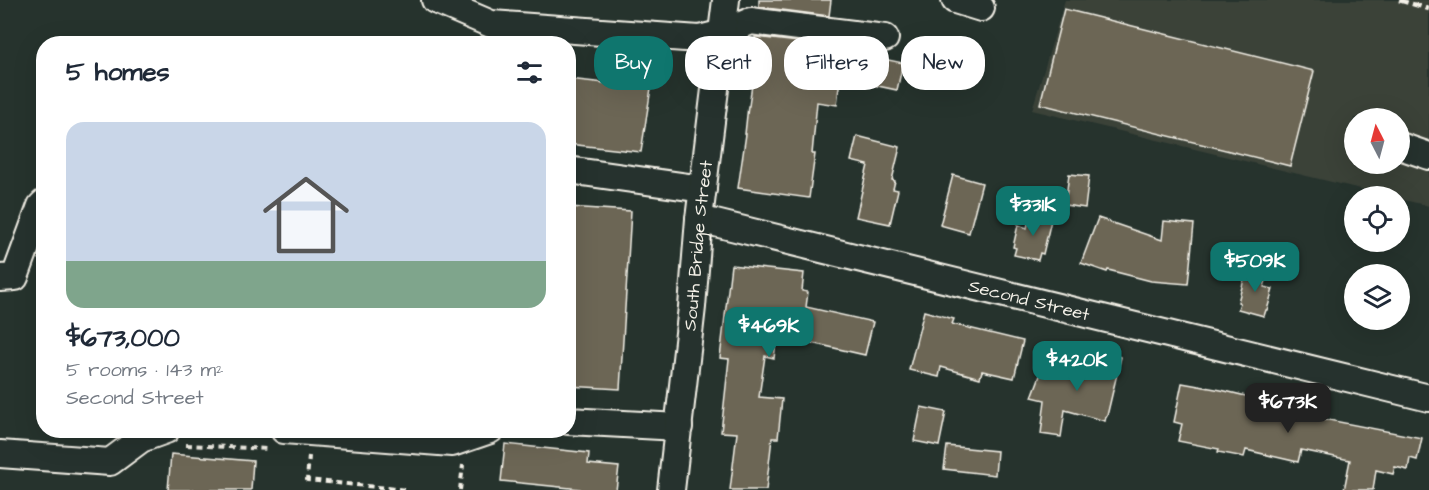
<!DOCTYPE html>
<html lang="en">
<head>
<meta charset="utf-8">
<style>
	:root { --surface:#fff; --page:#f6f6f7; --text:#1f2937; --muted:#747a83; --accent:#0f766e }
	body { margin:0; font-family:"Architects Daughter",sans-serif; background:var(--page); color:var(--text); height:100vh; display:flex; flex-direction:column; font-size:22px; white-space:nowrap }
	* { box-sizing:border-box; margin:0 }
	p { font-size:20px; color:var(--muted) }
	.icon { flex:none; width:33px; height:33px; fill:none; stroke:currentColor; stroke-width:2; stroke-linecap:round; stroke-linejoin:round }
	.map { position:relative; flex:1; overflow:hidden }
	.sheet { position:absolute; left:36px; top:36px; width:540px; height:402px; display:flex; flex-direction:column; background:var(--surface); border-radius:24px; box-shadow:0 6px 24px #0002 }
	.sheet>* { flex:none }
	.hud { position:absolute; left:594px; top:36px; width:570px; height:54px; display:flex; gap:12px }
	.needle { width:39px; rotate:354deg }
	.fabs { position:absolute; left:1344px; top:108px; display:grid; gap:12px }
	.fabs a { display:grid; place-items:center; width:66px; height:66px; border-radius:50%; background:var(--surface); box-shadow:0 6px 24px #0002; font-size:30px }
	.price { position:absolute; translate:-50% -51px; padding:0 14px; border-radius:12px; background:var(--accent); color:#fff; font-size:20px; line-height:39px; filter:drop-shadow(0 2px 3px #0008) }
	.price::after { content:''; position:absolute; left:50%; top:36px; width:18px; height:14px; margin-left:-9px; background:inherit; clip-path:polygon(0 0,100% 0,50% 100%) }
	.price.active { background:#222; color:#fff }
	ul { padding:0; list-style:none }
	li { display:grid; align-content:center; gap:12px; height:318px; padding:0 30px }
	li span { display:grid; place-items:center; height:186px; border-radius:18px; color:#555 }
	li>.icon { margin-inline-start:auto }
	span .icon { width:108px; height:108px; fill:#fffc; stroke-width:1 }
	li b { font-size:26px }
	h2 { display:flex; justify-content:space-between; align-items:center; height:72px; padding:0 30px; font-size:26px }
	.tag { padding:0 21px; border-radius:24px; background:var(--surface); box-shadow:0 6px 24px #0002; font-size:21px; line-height:54px }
	.tag.active { background:var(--accent); color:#fff }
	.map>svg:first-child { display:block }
	.built { fill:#3b4239; fill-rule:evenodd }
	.building { fill:#6c6655; stroke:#f4f1e8; stroke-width:1.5 }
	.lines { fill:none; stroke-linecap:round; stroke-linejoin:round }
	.minor-casing { stroke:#f4f1e8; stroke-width:30 }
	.path { stroke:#f4f1e8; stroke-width:4; stroke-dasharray:6 4.5; stroke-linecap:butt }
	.minor { stroke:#26332d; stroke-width:26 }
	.rail { stroke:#f4f1e8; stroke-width:4.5; stroke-dasharray:9 4.5; stroke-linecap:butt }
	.labels { text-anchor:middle; stroke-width:4.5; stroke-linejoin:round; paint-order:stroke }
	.street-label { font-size:18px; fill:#f4f1e8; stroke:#26332d }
</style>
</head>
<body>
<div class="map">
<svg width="1429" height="490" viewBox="0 0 1429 490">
	<rect width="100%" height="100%" fill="#26332d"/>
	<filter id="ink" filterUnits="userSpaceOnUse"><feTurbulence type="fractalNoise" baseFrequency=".0167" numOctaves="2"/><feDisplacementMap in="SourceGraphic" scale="12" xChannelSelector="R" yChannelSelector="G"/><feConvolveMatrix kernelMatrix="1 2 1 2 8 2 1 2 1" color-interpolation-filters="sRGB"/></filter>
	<g filter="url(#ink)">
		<!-- built -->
		<path class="built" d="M1065,0H1429V206L1400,199V196H1390L1032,110ZM1354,118H1400V164H1354Z"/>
		<!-- building -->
		<g class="building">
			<path d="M759,0H831L829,16L759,7Z"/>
			<path d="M1064,9L1314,71L1290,166L1040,104Z"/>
			<path d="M755,37L825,45V47L903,63L897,90L840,78L837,105L817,102L812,154H815L809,198L738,188L746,134H745L748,106H749L755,63H752Z"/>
			<path d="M568,79L651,88L641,152L568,144Z"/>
			<path d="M857,136L900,147L892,180L895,181L893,189L898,190L890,224L856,217L868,165L851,161Z"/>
			<path d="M1069,174L1089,176L1085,208L1065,205Z"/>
			<path d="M953,175L982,183L969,233L940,225Z"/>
			<path d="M568,207L631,211L620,389L568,386Z"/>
			<path d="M1031,212L1052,216L1043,254L1040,253L1038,260L1014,255L1016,248L1013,247L1018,225L1027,228Z"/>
			<path d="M1098,218L1162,240L1164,221L1194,224L1188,284L1151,281L1108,270L1107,272L1081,263Z"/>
			<path d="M731,265L804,273L802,291L808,292L806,307L873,322L865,355L777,335L774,358L765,356L759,397L782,399L778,438H772L766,490H730L737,433L721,432L729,359L720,358Z"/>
			<path d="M1247,268L1268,274L1264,287L1273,289L1267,310H1266L1264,316L1238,309L1240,303L1238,302Z"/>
			<path d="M924,311L954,319L952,324L1023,341L1014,378L982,371L980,378L941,367L939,377L909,370Z"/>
			<path d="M1096,351L1121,357L1107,416H1106L1105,421L1065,410L1061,437L1041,434L1045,400L1032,397L1044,365L1090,377Z"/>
			<path d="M1182,383L1221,390L1258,399L1257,400L1309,411L1308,416L1422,438L1417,460L1410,458L1408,470L1395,467L1393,474L1376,470L1373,490H1344L1350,460L1301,450L1298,462L1246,450L1244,457L1218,452L1219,449L1178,441L1182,424L1174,422Z"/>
			<path d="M921,407L946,412L939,446L914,441Z"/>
			<path d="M505,444L589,453L588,464L619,467L616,490H580V489L501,481Z"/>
			<path d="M947,446L997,451L995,475L944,469Z"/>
			<path d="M171,454L253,461L251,490H168Z"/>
		</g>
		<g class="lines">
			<!-- minor casing -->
			<g class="minor-casing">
				<g id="minor">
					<path d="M435,0L491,24L699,39L723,33L751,21L885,38"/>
					<path d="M955,0L981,8"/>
					<path d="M1400,146L1429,156"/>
					<path d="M568,170L703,189"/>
					<path id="s1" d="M699,219L1429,398"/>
					<path d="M0,278L15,277L41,206L44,203"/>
					<path d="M568,421L679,427"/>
					<path d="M284,430L452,443L490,430"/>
					<path d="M0,454L110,462L141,439L166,430"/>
					<path id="s2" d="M671,490L692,307L699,219L726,0"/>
				</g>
			</g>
			<!-- path -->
			<g class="path">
				<path d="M515,432L547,433"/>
				<path d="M186,445L268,449"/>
				<path d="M309,456L307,480L407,490"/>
				<path d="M460,490L463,465"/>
			</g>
			<!-- minor -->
			<use href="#minor" class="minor"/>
			<!-- rail -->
			<path class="rail" d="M1399,0L1429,9"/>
		</g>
	</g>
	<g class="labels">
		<!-- street labels -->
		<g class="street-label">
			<text dy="6" stroke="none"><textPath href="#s2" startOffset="246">South Bridge Street</textPath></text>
			<text dy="6" stroke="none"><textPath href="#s1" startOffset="340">Second Street</textPath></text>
		</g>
	</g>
</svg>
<div class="fabs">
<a><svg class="needle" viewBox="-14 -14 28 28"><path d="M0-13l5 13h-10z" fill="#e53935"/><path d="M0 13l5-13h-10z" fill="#747a83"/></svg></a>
<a><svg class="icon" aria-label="locate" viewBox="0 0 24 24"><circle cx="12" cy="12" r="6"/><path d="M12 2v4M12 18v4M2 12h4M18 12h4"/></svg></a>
<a><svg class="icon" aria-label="layers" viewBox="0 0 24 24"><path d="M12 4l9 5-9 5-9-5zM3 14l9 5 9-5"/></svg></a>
</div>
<b class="price" style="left:1033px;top:237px">$331K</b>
<b class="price" style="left:1255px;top:293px">$509K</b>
<b class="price" style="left:769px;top:358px">$469K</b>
<b class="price" style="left:1077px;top:392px">$420K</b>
<b class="price active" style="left:1288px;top:434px">$673K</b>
<div class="hud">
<a class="tag active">Buy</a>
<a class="tag">Rent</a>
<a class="tag">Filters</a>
<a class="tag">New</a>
</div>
<section class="sheet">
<h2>5 homes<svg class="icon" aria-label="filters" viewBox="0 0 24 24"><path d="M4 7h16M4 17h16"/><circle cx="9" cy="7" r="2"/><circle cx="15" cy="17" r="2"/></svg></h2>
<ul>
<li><span style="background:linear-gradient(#c9d6e8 75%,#7fa58c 0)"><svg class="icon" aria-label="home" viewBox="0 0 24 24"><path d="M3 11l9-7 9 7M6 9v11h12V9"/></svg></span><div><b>$673,000</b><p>5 rooms · 143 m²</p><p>Second Street</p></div></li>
</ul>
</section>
</div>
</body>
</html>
